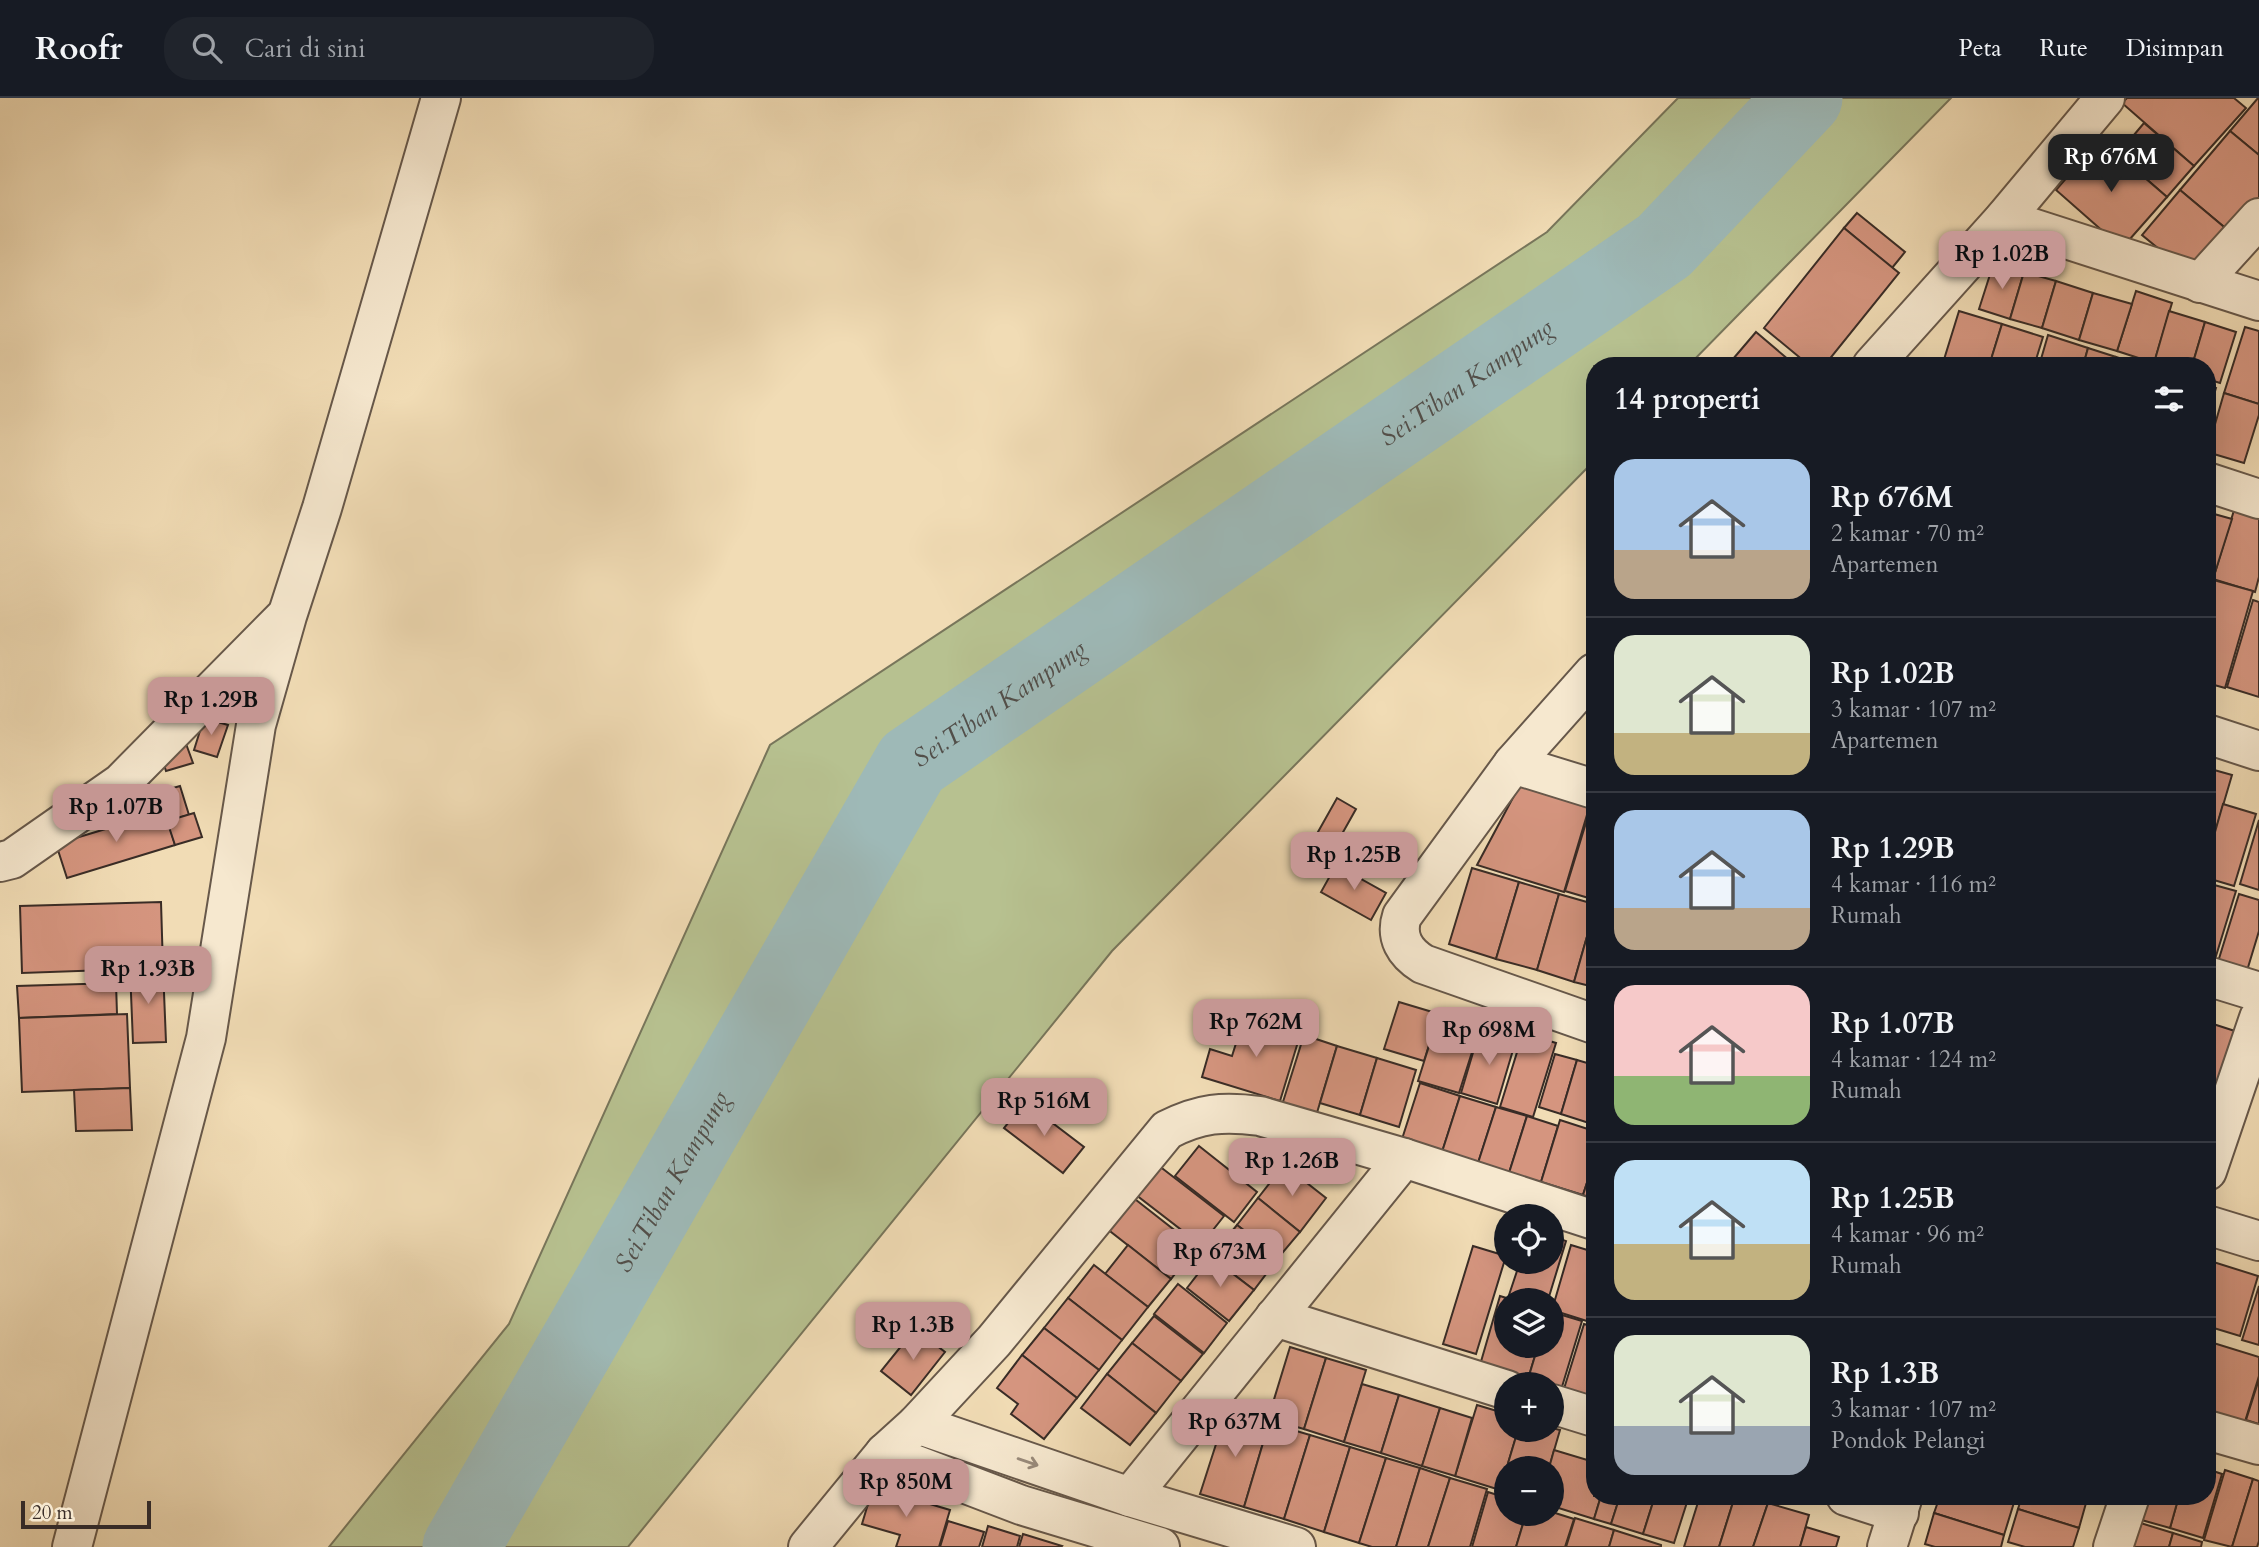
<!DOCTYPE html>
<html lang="id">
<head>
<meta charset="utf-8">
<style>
	:root { --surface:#171b24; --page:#20242c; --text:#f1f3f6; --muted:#9ea1a6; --line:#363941; --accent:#c59692 }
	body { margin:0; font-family:Cardo,serif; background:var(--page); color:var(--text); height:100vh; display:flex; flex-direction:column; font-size:26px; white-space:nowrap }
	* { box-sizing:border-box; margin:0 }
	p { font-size:23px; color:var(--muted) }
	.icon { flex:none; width:38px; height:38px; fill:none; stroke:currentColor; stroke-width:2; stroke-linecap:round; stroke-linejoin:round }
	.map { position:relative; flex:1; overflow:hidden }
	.drawer { position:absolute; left:1586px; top:259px; width:630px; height:1148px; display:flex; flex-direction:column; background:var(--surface); border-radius:28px; box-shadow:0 7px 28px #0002 }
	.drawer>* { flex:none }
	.buttons { position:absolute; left:1494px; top:1106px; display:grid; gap:14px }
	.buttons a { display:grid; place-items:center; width:70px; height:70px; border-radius:50%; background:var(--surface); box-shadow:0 7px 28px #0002; font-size:35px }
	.scale { position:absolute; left:21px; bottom:18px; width:130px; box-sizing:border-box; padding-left:7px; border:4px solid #392c26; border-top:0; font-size:19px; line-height:24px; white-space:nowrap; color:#392c26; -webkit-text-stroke:5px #f6e8cf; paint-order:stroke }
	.price { position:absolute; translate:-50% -60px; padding:0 16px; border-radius:14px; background:var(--accent); color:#111; font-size:23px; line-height:46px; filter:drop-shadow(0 2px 4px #0008) }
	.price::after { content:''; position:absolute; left:50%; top:42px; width:21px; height:16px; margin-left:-10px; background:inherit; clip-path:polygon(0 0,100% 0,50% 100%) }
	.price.current { background:#222; color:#fff }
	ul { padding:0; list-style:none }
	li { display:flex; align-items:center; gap:21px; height:175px; padding:0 28px }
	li+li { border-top:2px solid var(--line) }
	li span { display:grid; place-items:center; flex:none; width:196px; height:140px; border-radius:21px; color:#555 }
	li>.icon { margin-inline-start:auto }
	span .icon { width:84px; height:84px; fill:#fffc; stroke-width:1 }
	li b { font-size:30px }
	h2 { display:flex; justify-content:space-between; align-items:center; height:84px; padding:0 28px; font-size:30px }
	header { display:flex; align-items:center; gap:42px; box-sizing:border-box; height:98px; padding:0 35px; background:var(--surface); border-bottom:2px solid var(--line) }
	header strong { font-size:33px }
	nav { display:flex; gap:38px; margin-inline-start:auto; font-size:24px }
	.search { width:490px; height:63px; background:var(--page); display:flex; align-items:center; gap:18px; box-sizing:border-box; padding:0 24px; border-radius:28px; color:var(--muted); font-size:26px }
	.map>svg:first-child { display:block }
	.green { fill:#b7c190; stroke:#78765b; stroke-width:2 }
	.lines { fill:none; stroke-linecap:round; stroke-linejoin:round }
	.river { stroke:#9eb9b7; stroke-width:77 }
	.building { fill:#d5957f; stroke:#392c26; stroke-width:2 }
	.minor-casing { stroke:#67584a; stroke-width:42 }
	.minor { stroke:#f6e8cf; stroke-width:38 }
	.oneway { stroke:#988a7a }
	.labels { text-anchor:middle; stroke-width:6; stroke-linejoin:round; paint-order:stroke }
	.water-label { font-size:26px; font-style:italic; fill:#524f4a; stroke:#f6e8cf }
</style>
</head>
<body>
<header>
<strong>Roofr</strong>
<div class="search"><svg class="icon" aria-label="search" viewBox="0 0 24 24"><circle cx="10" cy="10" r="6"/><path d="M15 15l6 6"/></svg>Cari di sini</div>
<nav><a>Peta</a><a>Rute</a><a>Disimpan</a></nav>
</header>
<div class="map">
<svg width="2259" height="1449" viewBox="0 0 2259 1449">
	<rect width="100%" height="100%" fill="#f1dcb5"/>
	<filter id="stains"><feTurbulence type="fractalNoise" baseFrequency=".00286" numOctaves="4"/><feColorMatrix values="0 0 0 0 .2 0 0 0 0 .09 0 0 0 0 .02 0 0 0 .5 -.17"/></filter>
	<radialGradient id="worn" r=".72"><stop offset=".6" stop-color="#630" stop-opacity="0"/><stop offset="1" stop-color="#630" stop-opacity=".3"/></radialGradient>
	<!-- green -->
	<path class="green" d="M1678,0H1951L1688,268H1594V363L1112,853L628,1449H329L509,1226L770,647L1547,134Z"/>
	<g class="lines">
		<!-- river -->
		<path class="river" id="s1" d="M461,1449L912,665L1664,148L1804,0"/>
	</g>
	<!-- building -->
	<g class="building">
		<path d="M2127,0H2234L2246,10L2194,68L2122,5Z"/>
		<path d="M2258,0H2259V57L2230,33Z"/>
		<path d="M2144,25L2194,68L2167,99L2118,56Z"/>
		<path d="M2230,33L2259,57V100L2230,134L2180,92Z"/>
		<path d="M2100,41L2167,99L2122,150L2056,92Z"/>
		<path d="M2180,92L2230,134L2193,179L2142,137Z"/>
		<path d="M1857,115L1905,154L1892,170L1844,130Z"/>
		<path d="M1844,130L1899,175L1824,268H1810L1764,230Z"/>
		<path d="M1994,164L2024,174L2010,221L1979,211Z"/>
		<path d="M2024,174L2056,183L2042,230L2010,221Z"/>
		<path d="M2056,183L2093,195L2079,242L2042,230Z"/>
		<path d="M2136,193L2172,205L2154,265L2117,253Z"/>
		<path d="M2093,195L2132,206L2117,253L2079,242Z"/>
		<path d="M1959,213L2002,226L1989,268H1942Z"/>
		<path d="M2169,213L2205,224L2192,268H2164L2154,265Z"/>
		<path d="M2205,224L2236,234L2220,285L2207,281V268H2192Z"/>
		<path d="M2002,226L2043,239L2034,268H1989Z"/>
		<path d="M2245,229L2259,233V306L2224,295Z"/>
		<path d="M1756,234L1796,268H1741L1733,261Z"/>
		<path d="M2048,237L2088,250L2083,268H2039Z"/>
		<path d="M2088,250L2116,259L2113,268H2083Z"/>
		<path d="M2116,259L2145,268H2113Z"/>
		<path d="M2207,287L2216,290L2207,321Z"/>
		<path d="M2224,295L2259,306V317L2244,365L2207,354Z"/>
		<path d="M2235,409L2259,417V479L2255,494L2213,481Z"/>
		<path d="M2207,414L2232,421L2213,481L2207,479Z"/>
		<path d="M2210,481L2253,493L2225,590L2207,585V491Z"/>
		<path d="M2253,502L2259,504V599L2227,589Z"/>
		<path d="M204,620L228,627L217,659L194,652Z"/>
		<path d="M185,643L193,665L166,673L159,651Z"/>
		<path d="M2207,670L2232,677L2207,762Z"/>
		<path d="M1524,679L1592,700L1564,794L1477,767Z"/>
		<path d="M180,688L189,717L167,723L159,694Z"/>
		<path d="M1337,700L1356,711L1328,761L1309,750Z"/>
		<path d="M1593,702L1594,794L1592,801L1565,793Z"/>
		<path d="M2223,706L2256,716L2234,788L2207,780V762Z"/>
		<path d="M165,713L175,747L67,780L56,746Z"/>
		<path d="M194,715L202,739L175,747L167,723Z"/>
		<path d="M2259,722V792L2240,786Z"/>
		<path d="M1336,767L1386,795L1371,822L1321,794Z"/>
		<path d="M1472,770L1519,784L1496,861L1449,846Z"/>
		<path d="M1519,784L1559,796L1537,872L1496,861Z"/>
		<path d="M2207,785L2236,793L2212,871L2207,869Z"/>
		<path d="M1559,796L1594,806V814L1574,884L1537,872Z"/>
		<path d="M2239,796L2259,802V833L2246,876L2217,867Z"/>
		<path d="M161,804L163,870L22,875L20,808Z"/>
		<path d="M1594,814V889L1574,884Z"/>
		<path d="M163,870L166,944L133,945L130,871Z"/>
		<path d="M116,885L117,916L19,920L17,888Z"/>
		<path d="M1399,904L1439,916L1424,963L1384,951Z"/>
		<path d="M127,916L130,990L22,994L19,920Z"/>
		<path d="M1439,916L1480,929L1459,995L1418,983Z"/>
		<path d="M1245,917L1301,934L1280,1003L1202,979L1210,951L1232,958Z"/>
		<path d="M2207,924L2244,936L2222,1009L2207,1005Z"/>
		<path d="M1480,931L1516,942L1497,1006L1461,995Z"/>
		<path d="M1523,935L1556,945L1533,1019L1500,1009Z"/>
		<path d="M1304,937L1337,948L1316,1018L1282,1007Z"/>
		<path d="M1337,948L1377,960L1360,1017L1320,1005Z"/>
		<path d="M1555,956L1577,962L1561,1016L1539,1009Z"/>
		<path d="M1377,960L1416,972L1399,1029L1360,1017Z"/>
		<path d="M1577,962L1594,967V1007L1589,1025L1561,1016Z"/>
		<path d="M1420,985L1460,998L1442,1054L1402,1041Z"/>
		<path d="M130,990L132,1032L76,1033L74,992Z"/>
		<path d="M1460,998L1496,1009L1478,1065L1442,1054Z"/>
		<path d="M1025,1004L1084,1049L1063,1075L1004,1030Z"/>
		<path d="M1496,1009L1527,1018L1509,1075L1478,1065Z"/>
		<path d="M1527,1018L1558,1028L1541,1084L1509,1075Z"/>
		<path d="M1560,1022L1594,1033V1063L1583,1097L1541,1084Z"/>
		<path d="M1199,1048L1257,1094L1234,1124L1175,1078Z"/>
		<path d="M1594,1063V1101L1583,1097Z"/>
		<path d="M1154,1064L1224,1118L1201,1147L1131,1093Z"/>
		<path d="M1284,1067L1326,1100L1300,1134L1258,1100Z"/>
		<path d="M1131,1098L1196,1149L1171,1181L1106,1130Z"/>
		<path d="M1258,1100L1300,1134L1279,1159L1237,1127Z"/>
		<path d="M1237,1127L1279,1159L1254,1192L1211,1159Z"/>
		<path d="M1552,1138L1566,1143L1548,1202H1524L1509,1197L1520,1164H1552Z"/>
		<path d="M1128,1147L1171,1181L1148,1209L1105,1176Z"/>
		<path d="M1571,1147L1594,1154V1212L1590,1224L1552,1212Z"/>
		<path d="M1473,1148L1506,1158L1476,1256L1443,1246Z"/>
		<path d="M1211,1159L1254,1192L1229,1223L1187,1190Z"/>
		<path d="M2207,1162L2258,1178L2240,1238L2207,1228Z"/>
		<path d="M1094,1167L1148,1209L1122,1242L1068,1200Z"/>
		<path d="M1178,1186L1227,1225L1204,1255L1154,1216Z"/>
		<path d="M2259,1188V1247L2242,1242Z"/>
		<path d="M1500,1198L1513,1202H1507V1248H1538L1528,1281L1480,1267Z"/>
		<path d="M1068,1200L1122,1242L1099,1272L1044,1230Z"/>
		<path d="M1552,1214L1582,1223L1561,1292L1552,1289V1286L1528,1281L1538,1248H1552Z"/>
		<path d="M1154,1218L1203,1256L1181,1283L1132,1245Z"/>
		<path d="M1584,1226L1594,1229V1304L1563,1294Z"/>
		<path d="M1044,1230L1099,1272L1077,1300L1022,1257Z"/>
		<path d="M915,1231L945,1254L911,1297L881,1273Z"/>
		<path d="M2207,1243L2259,1259V1278L2243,1330L2207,1318Z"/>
		<path d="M1132,1245L1181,1283L1156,1315L1107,1276Z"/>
		<path d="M1290,1249L1326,1260L1304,1331L1268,1321Z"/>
		<path d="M1022,1257L1077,1300L1044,1341L1011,1316L1018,1306L997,1290Z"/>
		<path d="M1326,1260L1366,1272L1344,1344L1304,1331Z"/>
		<path d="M1107,1276L1156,1315L1130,1347L1081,1310Z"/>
		<path d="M2259,1281V1326L2246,1322Z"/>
		<path d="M1362,1286L1399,1297L1381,1355L1344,1344Z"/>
		<path d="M1399,1297L1440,1310L1422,1368L1381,1355Z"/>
		<path d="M1477,1307L1507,1316V1332H1518L1500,1392L1455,1378Z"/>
		<path d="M1440,1310L1472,1320L1455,1378L1422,1368Z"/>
		<path d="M1227,1312L1269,1325L1244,1409L1200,1396Z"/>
		<path d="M1269,1325L1310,1337L1284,1421L1244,1409Z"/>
		<path d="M1552,1330L1560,1332L1549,1370H1507V1394L1500,1392L1518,1332H1552Z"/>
		<path d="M1310,1337L1350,1349L1324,1434L1284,1421Z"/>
		<path d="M1350,1349L1386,1360L1359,1445L1324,1434Z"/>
		<path d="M1554,1352L1594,1364V1398H1601L1594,1421L1552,1408V1370H1549Z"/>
		<path d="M1386,1360L1420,1370L1396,1449H1372L1359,1445Z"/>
		<path d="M1420,1370L1450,1380L1428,1449H1396Z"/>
		<path d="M2207,1371L2222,1376L2203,1440L2170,1430L2179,1398H2207Z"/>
		<path d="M2225,1372L2253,1381L2232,1449L2204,1442Z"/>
		<path d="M1450,1380L1487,1391L1470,1449H1428Z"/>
		<path d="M2253,1381L2259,1383V1443L2257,1449H2232Z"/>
		<path d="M873,1389L950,1412L939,1449H896L900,1437L862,1426Z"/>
		<path d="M1488,1394L1507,1400V1416H1526L1516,1449H1472Z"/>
		<path d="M1601,1398H1620L1611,1426L1594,1421Z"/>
		<path d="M1620,1398H1655L1643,1436L1611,1426Z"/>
		<path d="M1655,1398H1689L1674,1445L1643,1436Z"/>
		<path d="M1700,1398H1735L1719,1449H1684Z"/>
		<path d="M1735,1398H1748L1768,1405L1753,1449H1719Z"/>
		<path d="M1940,1398H2016L2004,1437L1934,1415Z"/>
		<path d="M2022,1398H2088L2079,1430L2018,1411Z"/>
		<path d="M2145,1398H2179L2170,1430L2138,1421Z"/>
		<path d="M1768,1405L1809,1417L1800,1449H1753Z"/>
		<path d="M2018,1411L2079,1430L2073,1449H2025L2008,1444Z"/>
		<path d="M1552,1414L1574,1421L1565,1449H1516L1526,1416H1552Z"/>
		<path d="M1934,1415L2004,1437L2001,1449H1935L1925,1446Z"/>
		<path d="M1575,1420L1614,1432L1609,1449H1566Z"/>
		<path d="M948,1423L984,1434L979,1449H940Z"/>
		<path d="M2134,1423L2173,1435L2169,1449H2126Z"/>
		<path d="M988,1428L1020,1438L1017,1449H982Z"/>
		<path d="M1806,1429L1839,1439L1836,1449H1800Z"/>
		<path d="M1614,1432L1661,1447V1449H1609Z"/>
		<path d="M2173,1435L2202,1444L2201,1449H2169Z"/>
		<path d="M1023,1436L1062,1448L1061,1449H1019Z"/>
	</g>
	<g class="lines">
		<!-- minor casing -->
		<g class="minor-casing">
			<g id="minor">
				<path d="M2004,121L2259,203"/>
				<path d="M2200,185L2259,120"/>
				<path d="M1872,268L2004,121L2105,0"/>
				<path d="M2207,384L2259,401"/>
				<path d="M1594,575L1513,666L1402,818C1395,839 1405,855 1423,866L1594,926"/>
				<path d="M2207,636L2259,653"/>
				<path d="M1513,666L1594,691"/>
				<path d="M0,764L12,761L121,685L283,521"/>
				<path d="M2207,878L2259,894"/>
				<path d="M2207,1073L2259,920"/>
				<path d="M2207,1127L2259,1143"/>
				<path d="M1275,1219L1507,1292"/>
				<path d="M1552,1306L1594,1319"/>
				<path d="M917,1326L1130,1399L1296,1449"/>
				<path d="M2207,1332L2259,1347"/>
				<path d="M885,1355L1021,1407L1160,1449"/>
				<path d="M1846,1398L1899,1415"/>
				<path d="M1130,1399L1404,1060"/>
				<path d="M72,1449L206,940L256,627L287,518L322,410L441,0"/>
				<path d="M808,1449L885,1355L917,1326L994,1243L1167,1032C1200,1015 1223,1013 1260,1018L1404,1060L1594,1122"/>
				<path d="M1887,1449L1903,1398"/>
				<path d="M2113,1449L2130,1398"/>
			</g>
		</g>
		<!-- minor -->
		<use href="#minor" class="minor"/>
	</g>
	<!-- one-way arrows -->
	<defs><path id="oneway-shaft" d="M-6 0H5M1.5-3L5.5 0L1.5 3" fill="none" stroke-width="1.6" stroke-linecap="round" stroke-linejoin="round" transform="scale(1.75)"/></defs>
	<use class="oneway" href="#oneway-shaft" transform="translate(1028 1364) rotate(19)"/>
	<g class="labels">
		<!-- water labels -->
		<g class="water-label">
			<text dy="9" stroke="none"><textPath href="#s1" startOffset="1577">Sei.Tiban Kampung</textPath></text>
			<text dy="9" stroke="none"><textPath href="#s1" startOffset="1010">Sei.Tiban Kampung</textPath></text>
			<text dy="9" stroke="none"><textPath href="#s1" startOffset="422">Sei.Tiban Kampung</textPath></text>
		</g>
	</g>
	<rect width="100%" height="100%" filter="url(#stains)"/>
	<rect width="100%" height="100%" fill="url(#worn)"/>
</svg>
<div class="buttons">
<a><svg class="icon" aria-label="locate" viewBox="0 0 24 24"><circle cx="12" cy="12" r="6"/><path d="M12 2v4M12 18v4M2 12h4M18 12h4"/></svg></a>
<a><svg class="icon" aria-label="layers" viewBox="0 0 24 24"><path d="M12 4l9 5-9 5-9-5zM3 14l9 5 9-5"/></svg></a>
<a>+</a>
<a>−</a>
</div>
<div class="scale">20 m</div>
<b class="price current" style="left:2111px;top:96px">Rp 676M</b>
<b class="price" style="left:2002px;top:193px">Rp 1.02B</b>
<b class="price" style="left:211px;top:639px">Rp 1.29B</b>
<b class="price" style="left:116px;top:746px">Rp 1.07B</b>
<b class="price" style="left:1354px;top:794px">Rp 1.25B</b>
<b class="price" style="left:148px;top:908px">Rp 1.93B</b>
<b class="price" style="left:1256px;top:961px">Rp 762M</b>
<b class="price" style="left:1489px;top:969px">Rp 698M</b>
<b class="price" style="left:1044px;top:1040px">Rp 516M</b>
<b class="price" style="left:1292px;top:1100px">Rp 1.26B</b>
<b class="price" style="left:1220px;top:1191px">Rp 673M</b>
<b class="price" style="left:913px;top:1264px">Rp 1.3B</b>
<b class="price" style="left:1235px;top:1361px">Rp 637M</b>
<b class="price" style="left:906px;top:1421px">Rp 850M</b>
<section class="drawer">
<h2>14 properti<svg class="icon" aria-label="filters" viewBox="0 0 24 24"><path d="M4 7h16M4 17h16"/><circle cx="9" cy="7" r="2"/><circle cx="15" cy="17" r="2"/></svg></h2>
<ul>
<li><span style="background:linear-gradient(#a9c7e8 65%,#b9a48a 0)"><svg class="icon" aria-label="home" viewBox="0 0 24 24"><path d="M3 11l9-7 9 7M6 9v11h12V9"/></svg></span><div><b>Rp 676M</b><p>2 kamar · 70 m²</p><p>Apartemen</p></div></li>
<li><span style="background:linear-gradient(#dfe7d0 70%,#c2b280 0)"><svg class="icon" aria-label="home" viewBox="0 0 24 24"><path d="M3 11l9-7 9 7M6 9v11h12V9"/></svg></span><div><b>Rp 1.02B</b><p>3 kamar · 107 m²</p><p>Apartemen</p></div></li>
<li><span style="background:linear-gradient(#a9c7e8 70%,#b9a48a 0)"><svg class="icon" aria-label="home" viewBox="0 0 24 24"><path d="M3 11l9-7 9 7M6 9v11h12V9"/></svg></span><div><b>Rp 1.29B</b><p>4 kamar · 116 m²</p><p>Rumah</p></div></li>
<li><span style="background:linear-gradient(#f6c9c9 65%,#8fb573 0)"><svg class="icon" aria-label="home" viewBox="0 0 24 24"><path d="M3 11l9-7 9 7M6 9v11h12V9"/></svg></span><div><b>Rp 1.07B</b><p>4 kamar · 124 m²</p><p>Rumah</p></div></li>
<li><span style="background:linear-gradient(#bfe0f5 60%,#c2b280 0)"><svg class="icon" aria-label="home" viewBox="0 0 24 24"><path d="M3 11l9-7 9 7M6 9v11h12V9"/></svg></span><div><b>Rp 1.25B</b><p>4 kamar · 96 m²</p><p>Rumah</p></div></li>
<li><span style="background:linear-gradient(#dfe7d0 65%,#9aa5b1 0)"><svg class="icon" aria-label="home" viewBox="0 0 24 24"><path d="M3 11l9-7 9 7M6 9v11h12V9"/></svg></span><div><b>Rp 1.3B</b><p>3 kamar · 107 m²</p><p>Pondok Pelangi</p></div></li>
</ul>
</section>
</div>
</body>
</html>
